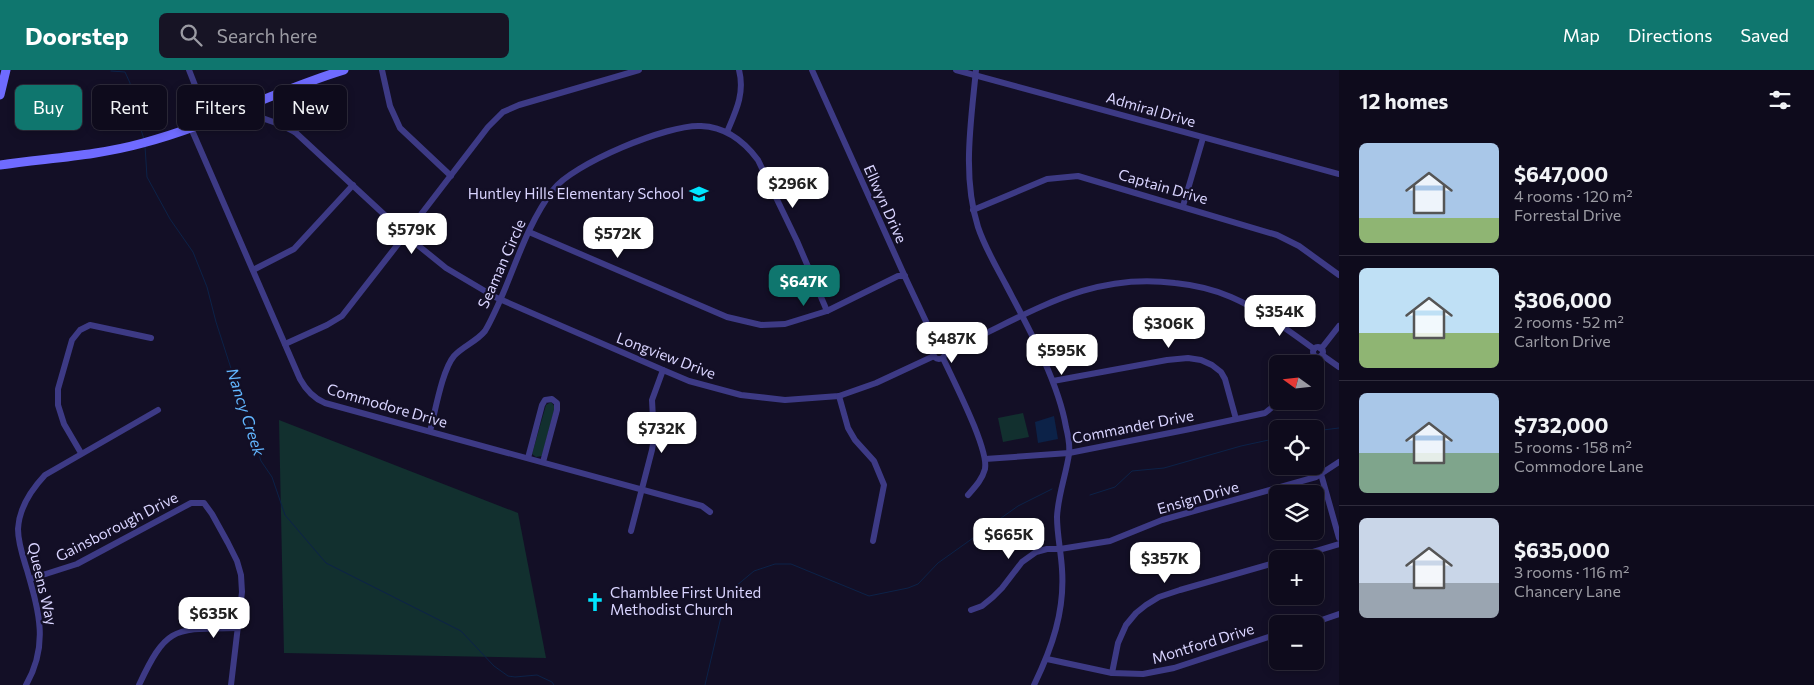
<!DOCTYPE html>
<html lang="en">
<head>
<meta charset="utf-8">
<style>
	:root { --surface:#0e0b1c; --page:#171425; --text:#f1f3f6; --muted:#9b9ba3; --line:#2e2b3b; --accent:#0f766e }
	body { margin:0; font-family:Commissioner,sans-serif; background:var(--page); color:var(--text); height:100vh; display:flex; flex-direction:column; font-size:19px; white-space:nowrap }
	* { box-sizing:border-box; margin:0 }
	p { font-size:16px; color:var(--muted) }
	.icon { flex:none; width:28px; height:28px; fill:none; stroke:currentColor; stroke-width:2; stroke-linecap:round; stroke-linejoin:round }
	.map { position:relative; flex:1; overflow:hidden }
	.side { display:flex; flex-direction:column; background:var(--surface); width:475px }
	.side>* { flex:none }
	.banner { position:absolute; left:15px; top:15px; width:475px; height:45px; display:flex; gap:10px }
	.needle { width:32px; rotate:285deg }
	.tools { position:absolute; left:1269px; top:285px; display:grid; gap:10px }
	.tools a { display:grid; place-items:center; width:55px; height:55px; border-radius:8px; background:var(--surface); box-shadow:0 2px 8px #0003,0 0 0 1px var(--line); font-size:25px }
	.price { position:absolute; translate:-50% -42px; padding:0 11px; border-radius:10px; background:#fff; color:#222; font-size:16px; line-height:32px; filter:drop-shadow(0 1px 2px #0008) }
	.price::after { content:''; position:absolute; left:50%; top:30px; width:15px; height:11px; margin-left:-8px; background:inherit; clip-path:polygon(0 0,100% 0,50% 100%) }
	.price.active { background:var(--accent); color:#fff }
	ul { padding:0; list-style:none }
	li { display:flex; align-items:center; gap:15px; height:125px; padding:0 20px }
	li+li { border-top:1px solid var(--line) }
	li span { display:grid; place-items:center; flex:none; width:140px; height:100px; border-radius:8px; color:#555 }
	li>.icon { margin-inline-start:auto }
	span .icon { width:60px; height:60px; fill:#fffc; stroke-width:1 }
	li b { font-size:21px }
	h2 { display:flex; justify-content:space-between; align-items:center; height:60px; padding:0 20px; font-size:21px }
	.pill { padding:0 18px; border-radius:8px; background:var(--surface); box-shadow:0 2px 8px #0003,0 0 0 1px var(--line); font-size:18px; line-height:45px }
	.pill.active { background:var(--accent); color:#fff }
	header { display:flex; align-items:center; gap:30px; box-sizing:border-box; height:70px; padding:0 25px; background:var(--accent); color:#fff }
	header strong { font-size:24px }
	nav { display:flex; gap:28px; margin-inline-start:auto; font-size:18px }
	.search { width:350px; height:45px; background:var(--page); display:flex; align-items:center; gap:12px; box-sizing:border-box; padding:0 18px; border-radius:8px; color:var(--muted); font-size:19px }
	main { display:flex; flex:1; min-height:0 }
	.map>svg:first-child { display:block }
	.green { fill:#12302f }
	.water { fill:#0c2248 }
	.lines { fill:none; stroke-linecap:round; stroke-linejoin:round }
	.stream { stroke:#0c2248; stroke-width:1 }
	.street { stroke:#3d3a85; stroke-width:6 }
	.secondary { stroke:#6f6bff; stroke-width:9 }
	.labels { text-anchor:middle; stroke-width:4.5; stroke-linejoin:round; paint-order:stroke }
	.street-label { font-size:15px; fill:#d9d4ff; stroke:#130f26 }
	.poi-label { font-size:15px; fill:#d9d4ff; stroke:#130f26; text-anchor:end }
	.water-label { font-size:16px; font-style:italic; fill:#62b6ff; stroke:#130f26 }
</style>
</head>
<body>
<header>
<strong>Doorstep</strong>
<div class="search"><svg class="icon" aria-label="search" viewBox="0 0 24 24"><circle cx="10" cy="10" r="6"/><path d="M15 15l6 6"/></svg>Search here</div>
<nav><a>Map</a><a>Directions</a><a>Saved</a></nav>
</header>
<main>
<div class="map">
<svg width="1339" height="615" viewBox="0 0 1339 615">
	<rect width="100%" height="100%" fill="#130f26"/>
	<!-- green -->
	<g class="green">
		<path d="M551,332L555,337L542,386L536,387L532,384L546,335Z"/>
		<path d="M1023,343L1029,367L1003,372L998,348Z"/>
		<path d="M279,350L518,443L546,588L284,583Z"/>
	</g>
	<!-- water -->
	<path class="water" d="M1054,346L1058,369L1038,373L1035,352Z"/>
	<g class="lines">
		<!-- stream -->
		<g class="stream">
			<path d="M111,1L125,2L130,13L132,32L144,69"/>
			<path d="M145,76L147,107L170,149L193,182L207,217L216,252L261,391L272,407L285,445L326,493L461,561L494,596L508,606L515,607L537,605L552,612L554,615"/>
			<path d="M1315,361L1339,358"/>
			<path d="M1090,425L1115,417L1132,401L1164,398L1241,376L1278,368"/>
			<path d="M705,615L724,534L736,516L754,501L775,494H791L869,526L908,518L918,514L938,493L1018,436L1052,419"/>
		</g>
		<!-- street -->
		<g class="street">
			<path d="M189,0L209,51"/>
			<path d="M382,0L390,36L400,58L451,106"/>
			<path d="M812,0L906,209L938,277"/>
			<path d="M956,0L1339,104"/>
			<path d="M976,0C971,52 962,106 978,157C985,178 996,196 1006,215C1028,257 1058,311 1066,357C1068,365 1070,376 1069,384C1066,405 1058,425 1057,447C1057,464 1061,482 1062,499C1065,541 1052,578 1034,615"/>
			<path d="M233,44C255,43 276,52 295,62L402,161"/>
			<path d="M191,58L300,309C306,320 313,328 325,333L702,436L710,442"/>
			<path d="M295,62L292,43L298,25L299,16"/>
			<path d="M727,62C736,41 745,23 739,0"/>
			<path d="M1183,136L1203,68"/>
			<path d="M973,140L1047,109L1078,106L1277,165L1299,176L1339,205"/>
			<path d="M409,160L488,57L503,42L519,35L639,0"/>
			<path d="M529,162L727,247L761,255L785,254L827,241L898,206H905"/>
			<path d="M409,168L446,198L495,227L663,300L689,311L741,325L785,330L839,326L876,313L934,286"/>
			<path d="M253,200L294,179L353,115"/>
			<path d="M285,274L327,255L342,246L402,169"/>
			<circle cx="939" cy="283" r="6"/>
			<circle cx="1318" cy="282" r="5"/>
			<path d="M1321,279L1339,256"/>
			<path d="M945,280C957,275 969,271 980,266C1046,234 1099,203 1175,213C1194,215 1213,219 1231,227C1261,240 1288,260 1314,279"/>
			<path d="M1322,285L1339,297"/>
			<path d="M943,288C953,310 989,379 985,399C982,410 975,417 968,425"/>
			<path d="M1310,294L1315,287"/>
			<path d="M1053,311L1167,290L1188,288L1201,290L1212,295L1221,302L1225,309L1236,349"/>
			<path d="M839,326L848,358L855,370L874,391L884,415L873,471"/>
			<path d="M430,361C435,343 442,300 454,286C463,276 476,272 485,261C511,216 521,162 553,120C572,94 668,54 701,56C726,57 744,71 758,90L797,171L827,241"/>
			<path d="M81,383L64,354L58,335V319L72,270L80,260L90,255L151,268"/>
			<path d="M528,388L542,335L545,330L552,329L557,333V340L543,392"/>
			<path d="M985,389L1069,383L1190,359L1265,343L1280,331"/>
			<path d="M1321,404L1339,468"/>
			<path d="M631,461L652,380L654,368L652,330L663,300"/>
			<path d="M1289,489L1339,474"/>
			<path d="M30,509L77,494L191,433H204L212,444L228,473L237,491L241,505L242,522L231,615"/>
			<path d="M971,540L982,536L993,527L1002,518L1022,492L1036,482L1047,479H1060L1110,471L1162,450L1316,407L1339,392"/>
			<path d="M1310,554L1339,544"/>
			<path d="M1047,589L1112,603L1143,604L1174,598L1278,564"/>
			<path d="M1112,603L1118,573L1126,555L1136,543L1146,535L1159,527L1180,520L1278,492"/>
			<path d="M26,615C49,575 39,542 27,500C23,487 18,473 18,459C19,438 31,420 45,405L158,340"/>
			<path d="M139,615C167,555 174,559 238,558"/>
		</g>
		<!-- secondary -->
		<g class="secondary">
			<path d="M0,25L6,0"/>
			<path d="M0,95C48,88 96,86 143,73C212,55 275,21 344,0"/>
		</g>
	</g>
	<!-- icons -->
	<defs>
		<g id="school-bare" transform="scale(1.5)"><path d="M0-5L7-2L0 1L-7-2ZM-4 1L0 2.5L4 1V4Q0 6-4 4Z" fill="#00e5ff" stroke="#130f26" stroke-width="2.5" paint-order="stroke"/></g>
		<g id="church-bare" transform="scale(1.5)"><path d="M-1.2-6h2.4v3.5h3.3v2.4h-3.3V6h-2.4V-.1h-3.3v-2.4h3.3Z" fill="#00e5ff" stroke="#130f26" stroke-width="2.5" paint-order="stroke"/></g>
	</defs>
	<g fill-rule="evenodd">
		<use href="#school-bare" x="699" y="124"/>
		<use href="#church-bare" x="595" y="532"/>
	</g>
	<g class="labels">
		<!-- street labels -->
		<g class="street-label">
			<text transform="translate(1151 40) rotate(16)" y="5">Admiral Drive</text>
			<text transform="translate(1163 117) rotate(16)" y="5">Captain Drive</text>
			<text transform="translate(885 134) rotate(66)" y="5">Ellwyn Drive</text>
			<text transform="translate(502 194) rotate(-66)" y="5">Seaman Circle</text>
			<text transform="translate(666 286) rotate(21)" y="5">Longview Drive</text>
			<text transform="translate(387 336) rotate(16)" y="5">Commodore Drive</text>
			<text transform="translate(1133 357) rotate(-11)" y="5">Commander Drive</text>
			<text transform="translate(1198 428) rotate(-16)" y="5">Ensign Drive</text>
			<text transform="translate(117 457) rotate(-27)" y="5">Gainsborough Drive</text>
			<text transform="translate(42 514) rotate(77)" y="5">Queens Way</text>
			<text transform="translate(1203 574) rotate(-17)" y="5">Montford Drive</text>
		</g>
		<!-- poi labels -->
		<g class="poi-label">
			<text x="684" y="129">Huntley Hills Elementary School</text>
			<text x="610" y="528" text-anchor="start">Chamblee First United<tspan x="610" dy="17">Methodist Church</tspan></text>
		</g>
		<!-- water labels -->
		<g class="water-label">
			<text transform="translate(246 342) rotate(72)" y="6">Nancy Creek</text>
		</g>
	</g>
</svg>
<div class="tools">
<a><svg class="needle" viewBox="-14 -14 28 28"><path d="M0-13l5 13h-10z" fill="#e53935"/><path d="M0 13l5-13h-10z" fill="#9b9ba3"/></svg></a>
<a><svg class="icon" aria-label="locate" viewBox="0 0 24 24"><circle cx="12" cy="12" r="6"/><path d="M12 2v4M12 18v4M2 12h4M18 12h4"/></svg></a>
<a><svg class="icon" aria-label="layers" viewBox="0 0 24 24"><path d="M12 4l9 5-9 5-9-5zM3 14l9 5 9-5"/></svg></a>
<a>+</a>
<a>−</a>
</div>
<b class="price" style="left:793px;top:139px">$296K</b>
<b class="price" style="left:412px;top:185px">$579K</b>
<b class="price" style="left:618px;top:189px">$572K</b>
<b class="price active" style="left:804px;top:237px">$647K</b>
<b class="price" style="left:1280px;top:267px">$354K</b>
<b class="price" style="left:1169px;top:279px">$306K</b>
<b class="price" style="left:952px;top:294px">$487K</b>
<b class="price" style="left:1062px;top:306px">$595K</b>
<b class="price" style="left:662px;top:384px">$732K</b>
<b class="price" style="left:1009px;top:490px">$665K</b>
<b class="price" style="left:1165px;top:514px">$357K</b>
<b class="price" style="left:214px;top:569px">$635K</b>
<div class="banner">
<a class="pill active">Buy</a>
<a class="pill">Rent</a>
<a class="pill">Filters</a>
<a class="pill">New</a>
</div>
</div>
<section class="side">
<h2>12 homes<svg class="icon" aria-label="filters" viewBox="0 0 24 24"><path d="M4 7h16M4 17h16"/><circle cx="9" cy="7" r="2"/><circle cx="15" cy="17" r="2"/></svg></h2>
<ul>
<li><span style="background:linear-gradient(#a9c7e8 75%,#8fb573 0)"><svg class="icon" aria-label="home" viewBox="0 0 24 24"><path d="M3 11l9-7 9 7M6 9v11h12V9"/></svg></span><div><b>$647,000</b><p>4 rooms · 120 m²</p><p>Forrestal Drive</p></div></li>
<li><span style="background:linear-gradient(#bfe0f5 65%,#8fb573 0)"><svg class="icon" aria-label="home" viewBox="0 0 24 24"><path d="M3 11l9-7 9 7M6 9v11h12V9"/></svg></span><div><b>$306,000</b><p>2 rooms · 52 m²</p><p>Carlton Drive</p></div></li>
<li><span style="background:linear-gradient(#a9c7e8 60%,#7fa58c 0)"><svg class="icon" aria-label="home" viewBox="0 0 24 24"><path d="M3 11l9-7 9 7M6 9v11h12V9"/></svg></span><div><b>$732,000</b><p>5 rooms · 158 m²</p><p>Commodore Lane</p></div></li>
<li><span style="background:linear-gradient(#c9d6e8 65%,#9aa5b1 0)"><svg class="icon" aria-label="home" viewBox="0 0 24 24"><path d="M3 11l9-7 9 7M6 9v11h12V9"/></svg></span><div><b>$635,000</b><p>3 rooms · 116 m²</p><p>Chancery Lane</p></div></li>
</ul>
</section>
</main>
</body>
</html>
